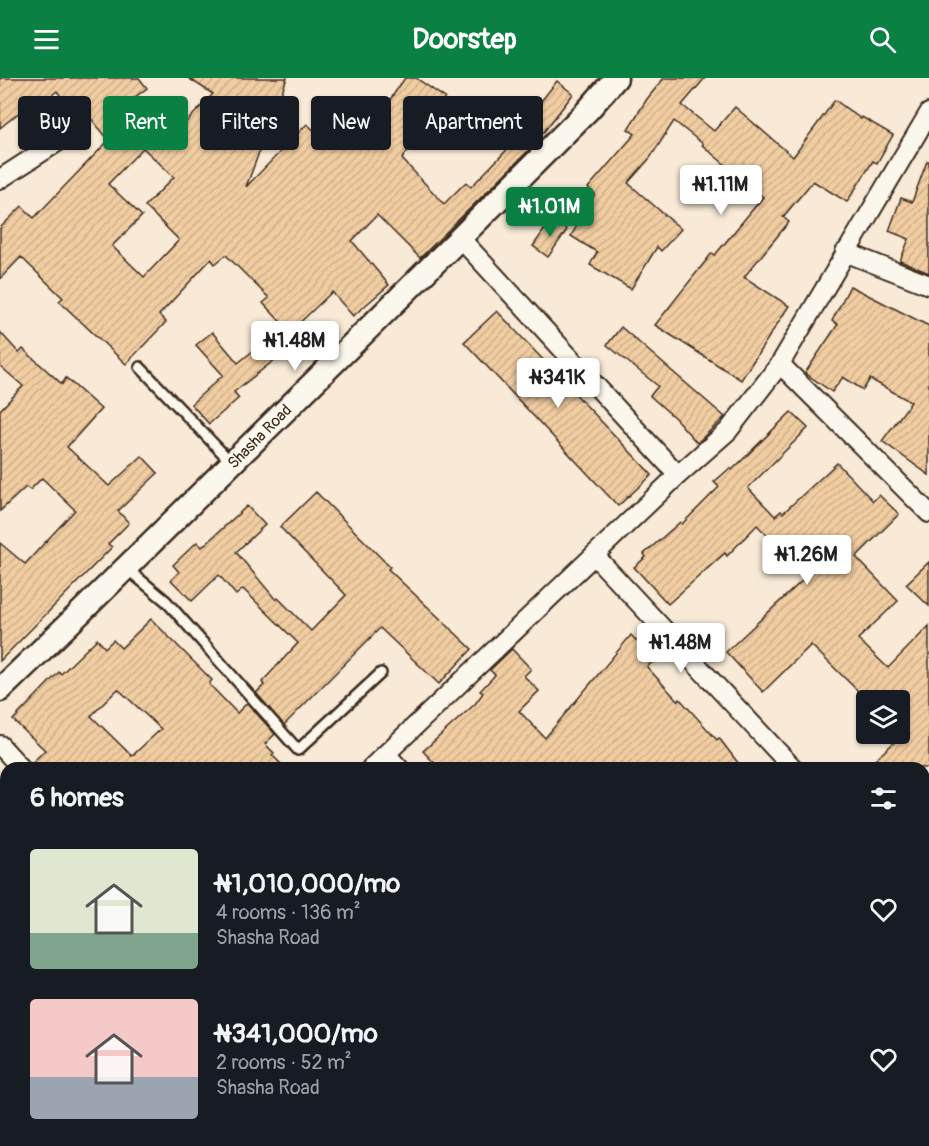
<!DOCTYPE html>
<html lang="en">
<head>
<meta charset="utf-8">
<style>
	:root { --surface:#171b24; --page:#20242c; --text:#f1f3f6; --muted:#9ea1a6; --accent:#0b8043 }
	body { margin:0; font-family:Pangolin,sans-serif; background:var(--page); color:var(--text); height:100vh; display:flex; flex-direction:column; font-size:22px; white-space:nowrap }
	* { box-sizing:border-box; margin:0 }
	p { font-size:20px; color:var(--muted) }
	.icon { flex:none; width:33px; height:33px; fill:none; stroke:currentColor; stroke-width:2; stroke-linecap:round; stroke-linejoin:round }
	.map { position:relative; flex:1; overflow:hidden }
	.panel { position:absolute; left:0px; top:684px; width:930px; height:384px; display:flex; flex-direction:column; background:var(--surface); border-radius:18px 18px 0 0; box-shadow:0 2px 4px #0004 }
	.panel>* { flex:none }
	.top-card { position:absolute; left:18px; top:18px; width:600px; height:54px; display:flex; gap:12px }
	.fabs { position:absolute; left:856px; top:612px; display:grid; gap:12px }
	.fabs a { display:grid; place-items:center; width:54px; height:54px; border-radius:6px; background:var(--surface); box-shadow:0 2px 4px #0004; font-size:30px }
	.price { position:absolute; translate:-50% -51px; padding:0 14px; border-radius:6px; background:#fff; color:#222; font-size:20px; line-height:39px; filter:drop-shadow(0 2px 3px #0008) }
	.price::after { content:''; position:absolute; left:50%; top:36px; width:18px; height:14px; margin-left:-9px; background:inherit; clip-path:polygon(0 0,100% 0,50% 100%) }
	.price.on { background:var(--accent); color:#fff }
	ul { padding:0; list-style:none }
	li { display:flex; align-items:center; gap:18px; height:150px; padding:0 30px }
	li span { display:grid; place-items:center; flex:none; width:168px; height:120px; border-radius:6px; color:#555 }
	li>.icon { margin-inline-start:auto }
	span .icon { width:72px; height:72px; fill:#fffc; stroke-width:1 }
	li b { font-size:26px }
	h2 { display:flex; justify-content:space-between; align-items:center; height:72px; padding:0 30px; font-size:26px }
	.chip { padding:0 21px; border-radius:6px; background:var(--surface); box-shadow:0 2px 4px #0004; font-size:21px; line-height:54px }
	.chip.on { background:var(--accent); color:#fff }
	header { display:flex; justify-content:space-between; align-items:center; height:78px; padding:0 30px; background:var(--accent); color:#fff; font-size:27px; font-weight:700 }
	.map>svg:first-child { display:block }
	.building { fill:url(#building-hatch); stroke:#3b2a1e; stroke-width:1.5; fill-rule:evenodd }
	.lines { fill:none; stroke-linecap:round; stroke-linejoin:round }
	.service-casing { stroke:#3b2a1e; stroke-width:14 }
	.minor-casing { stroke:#3b2a1e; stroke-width:22 }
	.tertiary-casing { stroke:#3b2a1e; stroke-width:27 }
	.service { stroke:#fbf7ec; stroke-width:9 }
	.minor { stroke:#fbf7ec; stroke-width:18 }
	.tertiary { stroke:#fbf7ec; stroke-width:22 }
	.labels { text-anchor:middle; stroke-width:4.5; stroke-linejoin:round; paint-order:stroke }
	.street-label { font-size:16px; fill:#3b2a1e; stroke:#fbf7ec }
</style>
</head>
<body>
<header><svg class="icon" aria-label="menu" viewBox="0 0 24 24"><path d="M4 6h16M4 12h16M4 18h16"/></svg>Doorstep<svg class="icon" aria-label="search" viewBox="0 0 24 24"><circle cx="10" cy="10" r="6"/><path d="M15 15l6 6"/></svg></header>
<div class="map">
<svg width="929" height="1068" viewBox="0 0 929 1068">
	<defs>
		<pattern id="building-hatch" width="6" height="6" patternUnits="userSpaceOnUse" patternTransform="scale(1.5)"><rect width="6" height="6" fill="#f1cda2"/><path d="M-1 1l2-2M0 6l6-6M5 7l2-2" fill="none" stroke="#d0b08b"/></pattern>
	</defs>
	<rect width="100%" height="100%" fill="#f8ead6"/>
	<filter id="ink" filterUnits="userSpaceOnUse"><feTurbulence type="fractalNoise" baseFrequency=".0167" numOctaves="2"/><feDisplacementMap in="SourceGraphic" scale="12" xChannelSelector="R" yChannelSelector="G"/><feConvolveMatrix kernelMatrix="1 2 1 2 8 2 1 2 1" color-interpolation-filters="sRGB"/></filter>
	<g filter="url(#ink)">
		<!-- building -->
		<g class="building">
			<path d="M0,0H139L147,10L134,20L173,58L213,16L188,0H287L246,109L307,46L319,57L348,24L373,46L405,0H416L445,20L402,81L444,126L466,104L471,109L528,50L523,46L557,3L573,16L533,68L420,180L377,137L352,163L389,207L353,238L332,214L290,254L263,225L269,220L226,177L215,186L211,181L159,237L166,244L126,286L59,223L63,220L21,179L0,201V150L22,128L34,140L109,62L72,18L65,24L57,13L32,33L27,28L0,50ZM143,70L174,99L145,128L179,162L144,199L112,168L142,138L108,106Z"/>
			<path d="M664,0H705L682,27L714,53L735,29L793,79L835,22L861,41L862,39L893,57L877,85L873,83L847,124L813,103L783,139L789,144L744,199L789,228L741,302L655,247L712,175L715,177L763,119L702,67L703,66L674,43L650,80L628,105L681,151L661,173L657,169L631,211L590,187L597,174L571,158L595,116L588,110L635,56L628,51L647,21Z"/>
			<path d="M927,83H929V195L900,183L909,161L889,153L901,120L912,124Z"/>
			<path d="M552,141L567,152L548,179L533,168Z"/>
			<path d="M850,208L929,248V397L882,363L911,324L870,301L863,312L843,299L832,314L805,295L838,246L832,243Z"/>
			<path d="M497,233L652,397L618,428L464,264Z"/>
			<path d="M621,249L725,339L697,365L675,340L650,318L658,308L607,267Z"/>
			<path d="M0,254L19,275L23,271L62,306L66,300L101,331L67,369L109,408L142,378L158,395L118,433L129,445L108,466L112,469L0,583V465L25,486L75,432L42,400L30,412L26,409L0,433V332L23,308L0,288Z"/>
			<path d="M212,254L238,285L274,256L287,272L234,314L239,320L209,346L191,326L223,297L196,267Z"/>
			<path d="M791,334L808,350L748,410L775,438L781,433L783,435L837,385L873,423L879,417L899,436L856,479L898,523L858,561L888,590L929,548V690H866L899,660L894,656H900V622H867V628L857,618L860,615L811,567L763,614L726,574L807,498L757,447L727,478L725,475L668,526L634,489L646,479L644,476L680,444L682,446L719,409L714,404L730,390L732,392Z"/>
			<path d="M316,414L390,489L388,491L472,571L439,606L380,550L284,647L256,615L264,607L262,604L298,565L243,511L236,517L219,497L192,523L171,502L179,494L173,487L197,464L202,469L247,428L265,447L236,474L276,522L278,520L311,553L346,517L280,449Z"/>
			<path d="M929,484V528L906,506Z"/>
			<path d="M151,541L212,602L209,606L237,635L247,625L275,656L265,666L274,675L272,677L285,690H32L31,686L45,672L13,642L59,594L61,596L97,561L105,570L113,562L121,570ZM118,611L161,651L132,678L91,638Z"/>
			<path d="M631,557L655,582L647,589L678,623L680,621L717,662L719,660L742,690H439L423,673L475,626L483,615L480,613L495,597L490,592L512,571L531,591L524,598L539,613L519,633L545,660Z"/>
		</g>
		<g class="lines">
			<!-- service casing -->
			<g class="service-casing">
				<g id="service">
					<path d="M140,289L232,385"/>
					<path d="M126,490L166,523L298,672L381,595"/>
				</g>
			</g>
			<!-- minor casing -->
			<g class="minor-casing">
				<g id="minor">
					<path d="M0,101L62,61"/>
					<path d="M460,160L678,397"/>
					<path d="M845,174L929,207"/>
					<path d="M780,286L929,435"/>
					<path d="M594,477L793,690"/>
					<path d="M0,667L21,690"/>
					<path d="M386,676L399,690"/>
					<path d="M371,690L678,397L728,353L780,286L929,35"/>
					<path d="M924,830L929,835"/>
					<path d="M361,1062L367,1068"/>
					<path d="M757,1062L763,1068"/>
					<path d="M70,1068L73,1062"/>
				</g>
			</g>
			<!-- tertiary casing -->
			<g class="tertiary-casing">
				<path id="tertiary" d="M0,612L80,535L460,160L588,32L616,0"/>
			</g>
			<!-- service -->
			<use href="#service" class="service"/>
			<!-- minor -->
			<use href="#minor" class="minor"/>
			<!-- tertiary -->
			<use href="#tertiary" class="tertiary"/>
		</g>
	</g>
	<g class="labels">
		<!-- street labels -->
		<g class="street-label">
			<text transform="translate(259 358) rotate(-45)" y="6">Shasha Road</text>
		</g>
	</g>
</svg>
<div class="fabs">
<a><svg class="icon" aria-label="layers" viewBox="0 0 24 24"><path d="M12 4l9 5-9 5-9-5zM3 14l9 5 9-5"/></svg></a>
</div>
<b class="price" style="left:721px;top:138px">₦1.11M</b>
<b class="price on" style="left:550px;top:160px">₦1.01M</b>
<b class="price" style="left:295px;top:294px">₦1.48M</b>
<b class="price" style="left:558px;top:331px">₦341K</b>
<b class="price" style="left:807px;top:508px">₦1.26M</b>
<b class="price" style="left:681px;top:596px">₦1.48M</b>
<div class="top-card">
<a class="chip">Buy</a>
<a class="chip on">Rent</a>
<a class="chip">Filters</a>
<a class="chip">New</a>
<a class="chip">Apartment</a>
</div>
<section class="panel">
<h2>6 homes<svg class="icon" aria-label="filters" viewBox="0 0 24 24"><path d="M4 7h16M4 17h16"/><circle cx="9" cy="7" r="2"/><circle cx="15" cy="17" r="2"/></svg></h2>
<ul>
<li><span style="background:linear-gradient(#dfe7d0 70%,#7fa58c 0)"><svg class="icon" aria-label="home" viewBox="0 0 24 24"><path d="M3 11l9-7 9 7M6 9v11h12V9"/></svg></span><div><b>₦1,010,000/mo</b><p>4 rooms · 136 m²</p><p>Shasha Road</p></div><svg class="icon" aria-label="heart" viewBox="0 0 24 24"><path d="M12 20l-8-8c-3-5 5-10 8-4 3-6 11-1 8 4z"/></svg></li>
<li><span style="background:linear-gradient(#f6c9c9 65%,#9aa5b1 0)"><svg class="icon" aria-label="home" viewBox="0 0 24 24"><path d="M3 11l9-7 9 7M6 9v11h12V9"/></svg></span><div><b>₦341,000/mo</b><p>2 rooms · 52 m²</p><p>Shasha Road</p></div><svg class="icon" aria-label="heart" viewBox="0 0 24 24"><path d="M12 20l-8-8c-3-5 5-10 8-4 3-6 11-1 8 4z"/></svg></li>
</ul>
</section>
</div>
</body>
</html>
